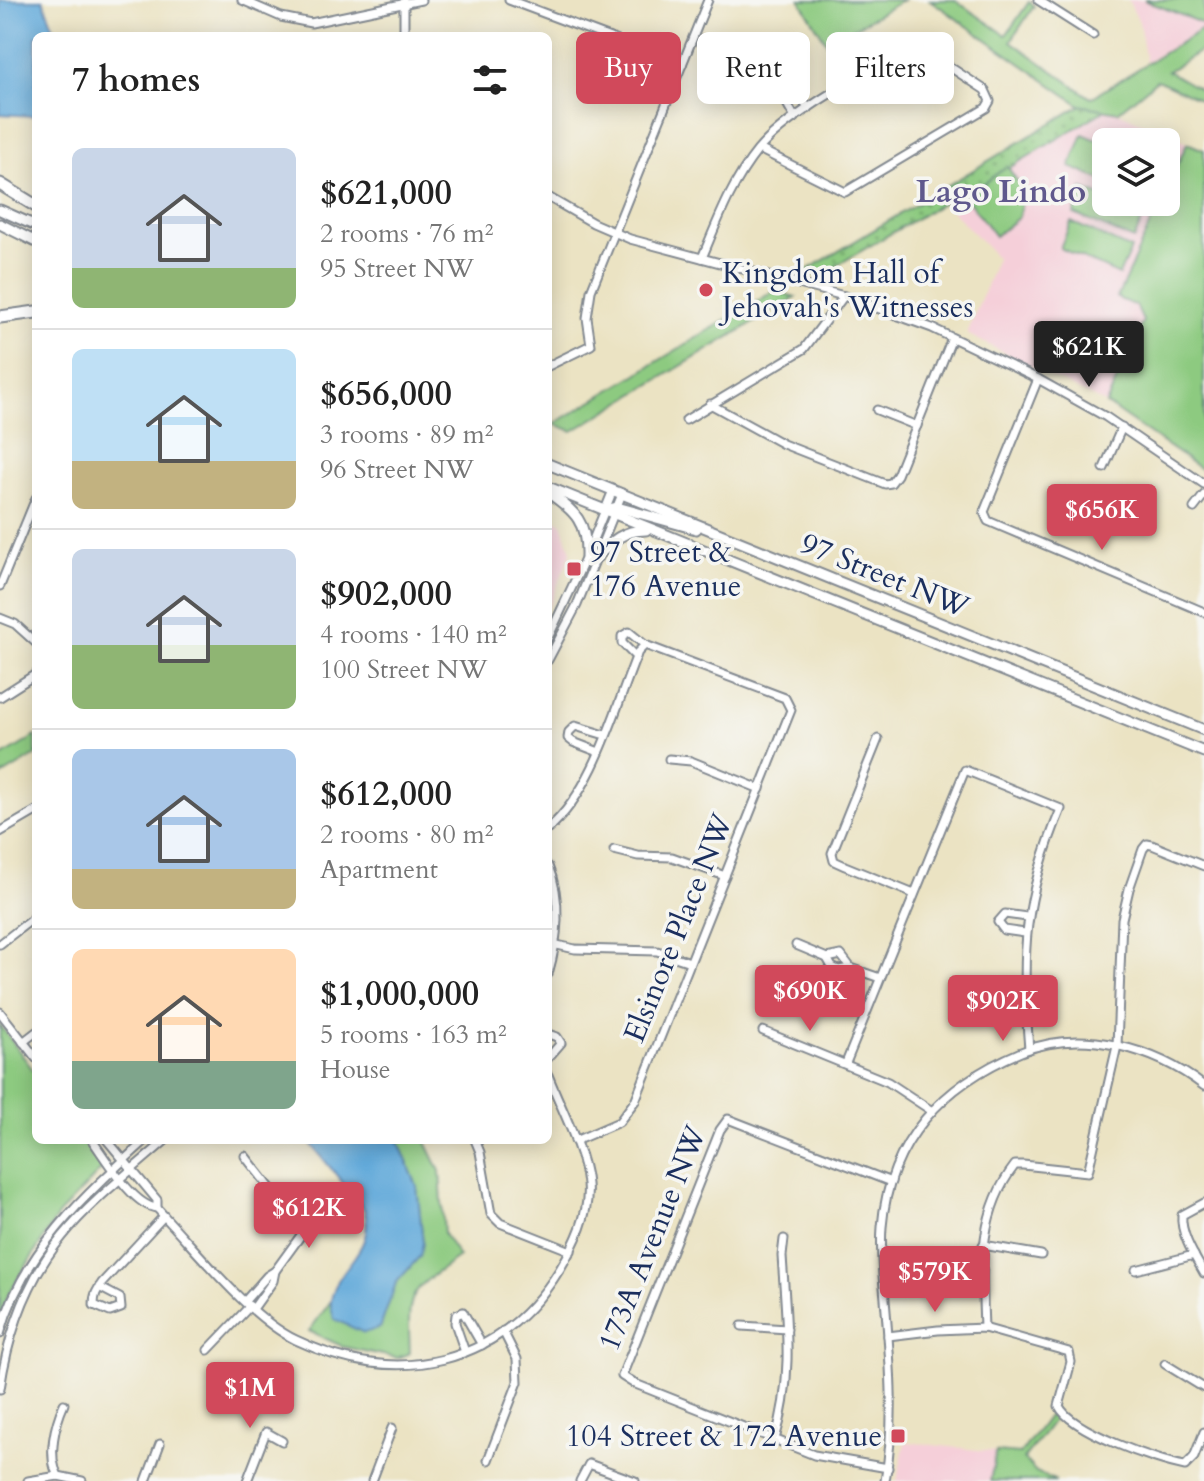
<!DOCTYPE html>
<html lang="en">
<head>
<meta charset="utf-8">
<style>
	:root { --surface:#fff; --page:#f2f2f2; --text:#222; --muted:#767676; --line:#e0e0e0; --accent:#d1495b }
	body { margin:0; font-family:Cardo,serif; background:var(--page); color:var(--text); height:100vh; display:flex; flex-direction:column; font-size:30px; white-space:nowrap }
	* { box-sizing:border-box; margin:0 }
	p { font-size:26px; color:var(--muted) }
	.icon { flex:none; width:44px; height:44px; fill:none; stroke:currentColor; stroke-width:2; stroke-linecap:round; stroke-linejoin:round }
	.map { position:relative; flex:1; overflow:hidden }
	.side { position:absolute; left:32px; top:32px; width:520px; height:1112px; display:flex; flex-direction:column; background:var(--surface); border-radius:12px; box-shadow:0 4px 20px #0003 }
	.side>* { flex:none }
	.guide { position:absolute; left:576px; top:32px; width:508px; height:72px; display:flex; gap:16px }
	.tools { position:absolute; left:1092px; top:128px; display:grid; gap:16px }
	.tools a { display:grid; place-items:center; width:88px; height:88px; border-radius:12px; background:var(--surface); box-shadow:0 4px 20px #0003; font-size:40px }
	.price { position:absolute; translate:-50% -68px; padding:0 18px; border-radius:8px; background:var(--accent); color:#fff; font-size:26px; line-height:52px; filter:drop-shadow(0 2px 4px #0008) }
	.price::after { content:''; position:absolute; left:50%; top:48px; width:24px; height:18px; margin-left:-12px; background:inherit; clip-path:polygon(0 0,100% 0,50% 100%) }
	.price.current { background:#222; color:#fff }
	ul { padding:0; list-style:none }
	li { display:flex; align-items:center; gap:24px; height:200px; padding:0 40px }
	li+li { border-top:2px solid var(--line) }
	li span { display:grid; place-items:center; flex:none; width:224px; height:160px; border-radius:12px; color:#555 }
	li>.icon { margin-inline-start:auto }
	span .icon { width:96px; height:96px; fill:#fffc; stroke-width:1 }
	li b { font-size:34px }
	h2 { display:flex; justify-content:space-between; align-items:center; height:96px; padding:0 40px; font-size:34px }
	.pill { padding:0 28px; border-radius:12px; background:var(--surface); box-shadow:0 4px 20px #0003; font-size:28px; line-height:72px }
	.pill.current { background:var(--accent); color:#fff }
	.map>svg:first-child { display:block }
	.built { fill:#f5cfd9 }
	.grass { fill:url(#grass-dots); stroke:#547c6f; stroke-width:2 }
	.park { fill:#8dca80; stroke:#547c6f; stroke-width:2 }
	.water { fill:#63aada; stroke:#3f6c9c; stroke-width:2 }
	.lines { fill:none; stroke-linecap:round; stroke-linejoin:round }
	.minor-casing { stroke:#838990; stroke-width:11 }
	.major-casing { stroke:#838990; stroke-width:13 }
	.highway-casing { stroke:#838990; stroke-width:15 }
	.minor { stroke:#fff; stroke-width:7 }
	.major { stroke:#fff; stroke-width:9 }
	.highway { stroke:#fff; stroke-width:11 }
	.poi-dot { fill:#d1495b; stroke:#f6f6f2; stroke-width:3 }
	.labels { text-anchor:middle; stroke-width:7; stroke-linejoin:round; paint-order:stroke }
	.poi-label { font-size:30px; fill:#1b2f5e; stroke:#f6f6f2; text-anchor:start }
	.street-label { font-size:30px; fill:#1b2f5e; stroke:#f6f6f2 }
	.neighbourhood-label { font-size:32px; font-weight:bold; fill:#60598d; stroke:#f6f6f2 }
</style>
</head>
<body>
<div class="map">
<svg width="1204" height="1481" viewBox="0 0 1204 1481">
	<defs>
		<pattern id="grass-dots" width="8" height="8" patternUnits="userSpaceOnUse" patternTransform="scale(2)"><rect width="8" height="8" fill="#8dca80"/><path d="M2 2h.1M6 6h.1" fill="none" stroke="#72a46c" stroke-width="1.8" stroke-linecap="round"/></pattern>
	</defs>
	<rect width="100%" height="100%" fill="#f6f6f2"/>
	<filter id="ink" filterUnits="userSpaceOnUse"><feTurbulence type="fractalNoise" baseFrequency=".0125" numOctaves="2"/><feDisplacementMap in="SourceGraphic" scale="16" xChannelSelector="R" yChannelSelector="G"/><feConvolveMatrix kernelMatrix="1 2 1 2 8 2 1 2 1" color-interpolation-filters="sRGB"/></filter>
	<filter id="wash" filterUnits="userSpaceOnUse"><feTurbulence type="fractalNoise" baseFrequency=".006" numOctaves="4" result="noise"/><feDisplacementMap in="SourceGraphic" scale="32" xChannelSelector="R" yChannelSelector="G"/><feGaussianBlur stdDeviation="1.8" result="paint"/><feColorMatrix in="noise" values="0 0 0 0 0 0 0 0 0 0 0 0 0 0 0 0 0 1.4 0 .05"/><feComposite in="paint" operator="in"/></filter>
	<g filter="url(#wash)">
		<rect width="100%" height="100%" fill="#ebe3c3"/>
		<!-- built -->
		<g class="built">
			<path d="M1128,0H1204V28L1146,62L1139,22Z"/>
			<path d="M1080,105L1118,112L1187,143L1166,190V142H1106V202H1160L1117,298L1136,306L1143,321L1106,404L967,334L997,258L935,193Z"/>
			<path d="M548,517L562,523L571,552L548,609Z"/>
			<path d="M905,1442L996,1452L990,1481H897Z"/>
		</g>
		<!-- grass -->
		<g class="grass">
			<path d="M1146,66L1165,74L951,203L940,190Z"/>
			<path d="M935,193L944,202L836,266L830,279L804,272Z"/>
		</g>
		<!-- park -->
		<g class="park">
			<path d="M800,0H903L837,38L856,75L849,79Z"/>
			<path d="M930,0H955L1006,35L1029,2L1034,6L1011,41L1091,98L1204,28V49L1168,71L1204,92V101L1157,80L1118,112L1080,105Z"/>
			<path d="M1144,0H1204V22L1203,24Z"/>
			<path d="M1083,134L1106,144V182L1070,167Z"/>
			<path d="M1187,143L1204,150V471L1106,404L1143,321L1136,306L1117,298L1160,202H1166V190Z"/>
			<path d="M1007,166L1024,191L1019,217L995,236L966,198Z"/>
			<path d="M1083,189L1106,198V202H1114L1144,215L1134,240L1074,214Z"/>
			<path d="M1071,222L1131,249L1119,275L1060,248Z"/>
			<path d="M774,291L796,297L573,431L554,424Z"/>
			<path d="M36,736V755L0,777V758Z"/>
			<path d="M0,1025L36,1074V1140H84L104,1167L59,1214L8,1295L0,1319Z"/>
			<path d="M398,1140H425L440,1171L444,1234L459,1257C408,1293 407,1290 410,1353L397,1358L344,1347L309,1331L331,1301L334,1319L380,1328L396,1283L420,1256L423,1243L417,1186Z"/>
			<path d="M1049,1415L1054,1419L1024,1459L1036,1472L1056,1481H990L996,1452L1020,1454Z"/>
		</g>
		<!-- water -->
		<g class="water">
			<path d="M0,0H43L57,36H36V109L34,116L0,114Z"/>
			<path d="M308,1140H398L417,1186L423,1243L420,1256L396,1283L380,1328L364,1333L334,1319C333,1314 330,1306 331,1301C336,1264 377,1253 364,1209Z"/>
		</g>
	</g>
	<g filter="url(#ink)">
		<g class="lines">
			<!-- minor casing -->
			<g class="minor-casing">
				<g id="minor">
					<path d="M242,0L281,17L311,23L421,0"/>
					<path d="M509,0L682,65"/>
					<path d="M1038,0L1093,35"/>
					<path d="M404,36V2"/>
					<path d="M795,118L775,82L778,75L792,80L808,109"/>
					<path d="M548,197L593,223L630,239L844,296L932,328L1038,379L1106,417L1204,484"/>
					<path d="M702,258C718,220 732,182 758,150C792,110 869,72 915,44L985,90L990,101L986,108L845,192L759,149"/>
					<path d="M548,366L591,345L587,318L591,291L708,0"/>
					<path d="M1038,379L984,512L988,521L1204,612"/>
					<path d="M710,404L783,444L885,484L891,483L897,475L952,338"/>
					<path d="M877,410L917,426"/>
					<path d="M686,420L804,349L844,296"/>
					<path d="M1104,468L1122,427"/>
					<path d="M1194,508L1204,495"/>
					<path d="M0,586L36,498"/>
					<path d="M0,618L15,624L36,643"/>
					<path d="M548,638L586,557L613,490"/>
					<path d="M636,657L622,643V636L629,632L645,645"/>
					<path d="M548,660L577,605L622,494"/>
					<path d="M0,697L36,674"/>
					<path d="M878,739L832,853L834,861L845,866L914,894"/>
					<path d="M599,752L573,742L568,738L569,732L575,726L605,735"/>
					<path d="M669,759L691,761L760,789"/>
					<path d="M548,829C595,789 615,708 638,652L645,645"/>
					<path d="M0,832L36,811"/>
					<path d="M614,850L638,856L672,857L725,876"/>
					<path d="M548,866C562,899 558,940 548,974"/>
					<path d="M1025,933L1004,930L998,922L1005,914L1027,917"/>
					<path d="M548,943L575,949L657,951L690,962"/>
					<path d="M0,944L36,916"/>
					<path d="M796,945L827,958L832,967L838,970L851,968L880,978"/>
					<path d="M827,958L841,955L851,968"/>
					<path d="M0,1012L36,1058"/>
					<path d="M763,1031L888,1082L932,1111"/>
					<path d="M548,1034L557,1037L561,1043L548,1058"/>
					<path d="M23,1042L36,1032"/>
					<path d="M846,1063L965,770L1061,809C1023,900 1021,951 1029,1049"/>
					<path d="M92,1140C106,1159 133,1206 157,1208"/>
					<path d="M107,1140L157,1200V1208L164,1216C199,1253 250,1318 296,1340C397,1388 500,1367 560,1269C575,1244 590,1214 587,1184C584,1151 560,1106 548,1075"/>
					<path d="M475,1140L480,1152L491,1214L500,1223L571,1251"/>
					<path d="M575,1141L619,1122L635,1101L791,710L785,698L645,645"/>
					<path d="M1204,1203L1182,1215C1180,1234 1195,1257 1204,1273"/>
					<path d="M983,1245L1041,1255"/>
					<path d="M1136,1270L1194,1255"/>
					<path d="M99,1287L120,1298L121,1308L110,1312L94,1305C94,1295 96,1292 102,1283L164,1216"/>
					<path d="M245,1301L267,1276L275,1271L304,1231L245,1156"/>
					<path d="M253,1309L273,1281L275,1271"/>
					<path d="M742,1326L787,1329"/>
					<path d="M984,1328C982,1270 977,1214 1015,1165H1023L1088,1172L1117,1046L1122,919L1129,889L1143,849L1147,844L1152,845L1204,866"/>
					<path d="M0,1334C22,1252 85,1195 146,1140"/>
					<path d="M888,1336L938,1330L984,1328L1069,1352L1071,1362L1059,1406C1071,1431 1157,1461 1185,1466L1194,1457L1204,1432"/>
					<path d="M208,1350L250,1306"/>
					<path d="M465,1352L455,1323L456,1315L463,1312L482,1345"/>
					<path d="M1165,1364L1204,1388"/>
					<path d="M0,1389C8,1334 27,1280 62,1237C92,1200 131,1171 166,1140"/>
					<path d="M775,1439C794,1379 786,1318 782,1256L784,1239"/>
					<path d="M488,1460L518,1382L517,1359L503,1331"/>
					<path d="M888,1468L814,1455L633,1383L622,1376L720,1130L728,1119L891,1182"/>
					<path d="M58,1476C47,1456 55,1424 64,1404"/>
					<path d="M28,1481L58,1476L82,1481"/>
					<path d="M146,1481L160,1444"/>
					<path d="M247,1481L266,1432L282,1441"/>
					<path d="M372,1481L392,1428"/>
					<path d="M580,1481L589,1464L635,1481"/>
					<path d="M885,1481C896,1421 890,1359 885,1299C883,1275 880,1251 882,1227C889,1140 944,1084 1021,1052C1081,1027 1155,1048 1204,1086"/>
				</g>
			</g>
			<!-- major casing -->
			<g class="major-casing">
				<g id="major">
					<path d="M0,210L36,226"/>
					<path d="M0,224L36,242"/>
					<path d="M548,464L1204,730"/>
					<path d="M548,487L1204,752"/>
					<path d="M548,492C576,513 587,521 586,557"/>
					<path d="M606,510L617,507L696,529"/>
					<path d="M597,557C612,541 623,530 646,530"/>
				</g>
			</g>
			<!-- highway casing -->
			<g class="highway-casing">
				<g id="highway">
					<path d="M0,184L36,206"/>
					<path d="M0,317L36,312"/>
				</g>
			</g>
			<!-- minor -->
			<use href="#minor" class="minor"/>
			<!-- major -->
			<use href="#major" class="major"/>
			<!-- highway -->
			<use href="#highway" class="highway"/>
		</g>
	</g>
	<!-- markers -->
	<g class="poi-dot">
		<circle cx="706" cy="290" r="8"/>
		<rect x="566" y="561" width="16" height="16" rx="4"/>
		<rect x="890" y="1428" width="16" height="16" rx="4"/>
	</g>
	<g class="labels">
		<!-- poi labels -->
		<g class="poi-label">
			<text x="722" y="283">Kingdom Hall of<tspan x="722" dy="34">Jehovah's Witnesses</tspan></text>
			<text x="590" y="562">97 Street &amp;<tspan x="590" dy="34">176 Avenue</tspan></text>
			<text x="882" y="1446" text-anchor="end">104 Street &amp; 172 Avenue</text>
		</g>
		<!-- street labels -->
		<g class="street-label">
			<text transform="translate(885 575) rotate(22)" y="10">97 Street NW</text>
			<text transform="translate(678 928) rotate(-68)" y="10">Elsinore Place NW</text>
			<text transform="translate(652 1238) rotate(-68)" y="10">173A Avenue NW</text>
		</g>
		<!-- neighbourhood labels -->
		<g class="neighbourhood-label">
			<text x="1001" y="202">Lago Lindo</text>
		</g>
	</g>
</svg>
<div class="tools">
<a><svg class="icon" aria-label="layers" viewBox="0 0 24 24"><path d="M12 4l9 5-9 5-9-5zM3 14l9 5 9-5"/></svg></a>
</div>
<b class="price current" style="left:1089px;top:389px">$621K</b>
<b class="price" style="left:1102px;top:552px">$656K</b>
<b class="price" style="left:810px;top:1033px">$690K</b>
<b class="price" style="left:1003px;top:1043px">$902K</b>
<b class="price" style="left:309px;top:1250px">$612K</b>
<b class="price" style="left:935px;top:1314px">$579K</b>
<b class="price" style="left:250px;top:1430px">$1M</b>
<div class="guide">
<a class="pill current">Buy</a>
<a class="pill">Rent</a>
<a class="pill">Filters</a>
</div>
<section class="side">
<h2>7 homes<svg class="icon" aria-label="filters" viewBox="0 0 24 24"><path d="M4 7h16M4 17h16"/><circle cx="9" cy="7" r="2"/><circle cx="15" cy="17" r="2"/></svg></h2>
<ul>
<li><span style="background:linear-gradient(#c9d6e8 75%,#8fb573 0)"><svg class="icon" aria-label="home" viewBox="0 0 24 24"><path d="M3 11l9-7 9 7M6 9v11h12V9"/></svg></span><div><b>$621,000</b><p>2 rooms · 76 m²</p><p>95 Street NW</p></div></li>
<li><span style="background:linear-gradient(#bfe0f5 70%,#c2b280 0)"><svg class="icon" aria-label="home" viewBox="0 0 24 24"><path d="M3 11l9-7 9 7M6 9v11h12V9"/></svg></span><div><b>$656,000</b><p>3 rooms · 89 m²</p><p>96 Street NW</p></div></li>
<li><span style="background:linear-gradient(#c9d6e8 60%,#8fb573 0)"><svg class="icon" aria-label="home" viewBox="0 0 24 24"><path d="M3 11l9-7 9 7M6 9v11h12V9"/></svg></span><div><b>$902,000</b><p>4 rooms · 140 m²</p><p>100 Street NW</p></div></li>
<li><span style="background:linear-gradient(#a9c7e8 75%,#c2b280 0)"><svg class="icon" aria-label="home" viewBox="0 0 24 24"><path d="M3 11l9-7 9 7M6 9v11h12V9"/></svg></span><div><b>$612,000</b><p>2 rooms · 80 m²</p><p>Apartment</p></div></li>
<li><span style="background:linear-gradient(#ffd9b3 70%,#7fa58c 0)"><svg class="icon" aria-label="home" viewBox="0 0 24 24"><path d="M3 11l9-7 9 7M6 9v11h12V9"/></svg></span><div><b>$1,000,000</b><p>5 rooms · 163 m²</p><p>House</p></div></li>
</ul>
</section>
</div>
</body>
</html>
